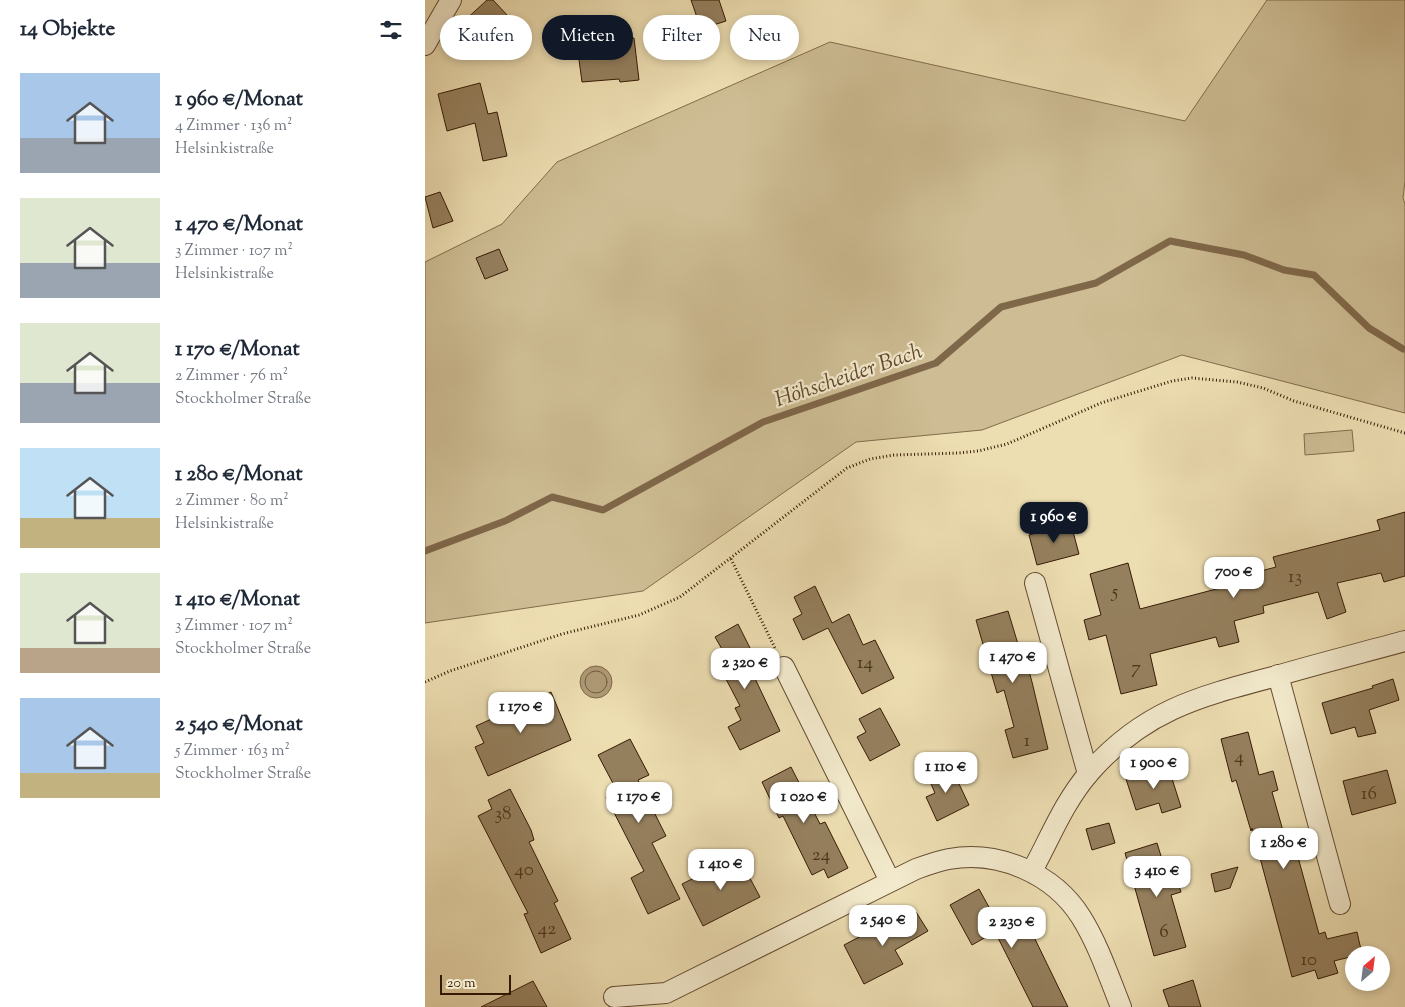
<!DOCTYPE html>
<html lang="de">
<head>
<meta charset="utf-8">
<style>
	:root { --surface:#fff; --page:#f6f6f7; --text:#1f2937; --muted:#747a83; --accent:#111827 }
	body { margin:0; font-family:"Sorts Mill Goudy",serif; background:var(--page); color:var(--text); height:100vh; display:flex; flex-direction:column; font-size:19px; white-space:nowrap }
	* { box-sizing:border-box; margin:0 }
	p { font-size:16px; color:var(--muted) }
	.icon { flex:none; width:28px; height:28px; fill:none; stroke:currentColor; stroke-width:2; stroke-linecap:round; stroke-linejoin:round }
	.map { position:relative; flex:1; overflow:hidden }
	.side { display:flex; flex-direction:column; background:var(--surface); width:425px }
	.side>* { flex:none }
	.banner { position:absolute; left:15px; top:15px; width:475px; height:45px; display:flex; gap:10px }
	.needle { width:32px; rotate:28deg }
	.controls { position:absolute; left:920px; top:946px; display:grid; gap:10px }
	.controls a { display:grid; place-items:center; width:45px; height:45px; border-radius:50%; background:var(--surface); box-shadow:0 2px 8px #0003; font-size:25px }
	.scale { position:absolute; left:15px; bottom:12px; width:71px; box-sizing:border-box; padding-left:5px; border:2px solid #361a04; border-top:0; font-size:14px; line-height:18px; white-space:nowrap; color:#361a04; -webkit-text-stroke:4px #f3eacd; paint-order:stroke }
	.price { position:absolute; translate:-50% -42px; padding:0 11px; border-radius:10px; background:#fff; color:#222; font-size:16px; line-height:32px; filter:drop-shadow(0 1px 2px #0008) }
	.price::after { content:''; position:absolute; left:50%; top:30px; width:15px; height:11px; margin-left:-8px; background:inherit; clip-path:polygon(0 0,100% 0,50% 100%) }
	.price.on { background:var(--accent); color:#fff }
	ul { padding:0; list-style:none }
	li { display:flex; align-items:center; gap:15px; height:125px; padding:0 20px }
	li span { display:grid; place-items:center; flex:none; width:140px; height:100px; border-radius:0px; color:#555 }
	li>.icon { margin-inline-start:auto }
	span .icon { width:60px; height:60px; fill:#fffc; stroke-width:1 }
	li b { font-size:21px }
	h2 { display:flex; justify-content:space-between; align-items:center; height:60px; padding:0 20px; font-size:21px }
	.tag { padding:0 18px; border-radius:22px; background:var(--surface); box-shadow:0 2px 8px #0003; font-size:18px; line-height:45px }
	.tag.on { background:var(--accent); color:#fff }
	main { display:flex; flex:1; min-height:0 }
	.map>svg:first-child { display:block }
	.green { fill:#cebd94; stroke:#826c4c }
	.water { fill:#af9b77; stroke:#7f6749 }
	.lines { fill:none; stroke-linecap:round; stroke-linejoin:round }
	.shore { stroke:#725a3e; stroke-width:1 }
	.stream { stroke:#7f6749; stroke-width:7 }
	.building { fill:#95805e; stroke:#361a04 }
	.street-casing { stroke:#644b30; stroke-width:22 }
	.path { stroke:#361a04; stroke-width:3; stroke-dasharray:1 2.5; stroke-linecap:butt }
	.street { stroke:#f3eacd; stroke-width:20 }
	.labels { text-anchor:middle; stroke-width:4.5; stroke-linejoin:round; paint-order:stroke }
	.number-label { font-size:19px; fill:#4e341a }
	.water-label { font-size:22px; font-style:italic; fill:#60472c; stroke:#f3eacd }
</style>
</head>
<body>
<main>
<section class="side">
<h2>14 Objekte<svg class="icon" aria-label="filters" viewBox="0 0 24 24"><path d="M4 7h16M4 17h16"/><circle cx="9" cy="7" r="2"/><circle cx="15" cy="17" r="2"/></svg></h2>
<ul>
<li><span style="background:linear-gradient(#a9c7e8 65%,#9aa5b1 0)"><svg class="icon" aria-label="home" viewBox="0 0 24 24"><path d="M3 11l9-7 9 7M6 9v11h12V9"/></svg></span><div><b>1 960 €/Monat</b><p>4 Zimmer · 136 m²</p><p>Helsinkistraße</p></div></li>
<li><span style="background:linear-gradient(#dfe7d0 65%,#9aa5b1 0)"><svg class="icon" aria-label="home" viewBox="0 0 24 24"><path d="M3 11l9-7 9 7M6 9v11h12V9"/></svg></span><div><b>1 470 €/Monat</b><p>3 Zimmer · 107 m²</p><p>Helsinkistraße</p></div></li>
<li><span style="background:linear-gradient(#dfe7d0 60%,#9aa5b1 0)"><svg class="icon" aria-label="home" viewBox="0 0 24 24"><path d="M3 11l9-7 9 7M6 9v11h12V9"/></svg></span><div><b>1 170 €/Monat</b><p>2 Zimmer · 76 m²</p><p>Stockholmer Straße</p></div></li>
<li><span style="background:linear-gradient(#bfe0f5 70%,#c2b280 0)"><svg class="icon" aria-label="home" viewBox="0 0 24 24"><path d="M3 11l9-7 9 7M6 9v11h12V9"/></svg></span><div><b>1 280 €/Monat</b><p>2 Zimmer · 80 m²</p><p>Helsinkistraße</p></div></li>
<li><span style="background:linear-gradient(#dfe7d0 75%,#b9a48a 0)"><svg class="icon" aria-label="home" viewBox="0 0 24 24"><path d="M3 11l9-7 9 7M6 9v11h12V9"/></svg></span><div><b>1 410 €/Monat</b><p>3 Zimmer · 107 m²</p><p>Stockholmer Straße</p></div></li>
<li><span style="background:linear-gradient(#a9c7e8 75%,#c2b280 0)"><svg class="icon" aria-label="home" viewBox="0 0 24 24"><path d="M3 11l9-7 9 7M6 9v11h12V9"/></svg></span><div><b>2 540 €/Monat</b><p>5 Zimmer · 163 m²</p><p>Stockholmer Straße</p></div></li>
</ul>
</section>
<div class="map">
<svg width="980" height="1007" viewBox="0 0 980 1007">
	<rect width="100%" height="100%" fill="#eddeb2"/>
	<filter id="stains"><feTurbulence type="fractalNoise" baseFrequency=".004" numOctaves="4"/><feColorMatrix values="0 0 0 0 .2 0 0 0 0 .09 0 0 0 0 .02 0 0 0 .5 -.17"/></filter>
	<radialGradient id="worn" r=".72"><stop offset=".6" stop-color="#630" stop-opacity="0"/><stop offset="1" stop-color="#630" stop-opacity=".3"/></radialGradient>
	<!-- green -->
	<g class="green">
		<path d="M842,0H980V181L978,198L980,204V413L757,355L557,430L431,442L218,591L0,623V262L77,224L132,162L405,42L760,121Z"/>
		<path d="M927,430L929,451L880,455L879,434Z"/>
	</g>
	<!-- water -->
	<circle class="water" cx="171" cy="682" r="16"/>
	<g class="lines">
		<!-- shore -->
		<circle class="shore" cx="171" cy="682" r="11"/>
		<!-- stream -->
		<path class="stream" d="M0,551L80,521L127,497L178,510L338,422L511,363L576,307L671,283L745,241L819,255L859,270L889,275L944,328L978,349"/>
	</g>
	<!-- building -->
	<g class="building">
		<path d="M62,0H68L83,16L55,42L37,23Z"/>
		<path d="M266,0H294L301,21L276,29Z"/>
		<path d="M209,38L214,80L195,82L194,79L157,82L152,45Z"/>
		<path d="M55,83L63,114L72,112L82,156L58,161L50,123L22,131L13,94Z"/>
		<path d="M15,192L28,221L8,228L0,197Z"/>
		<path d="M74,249L83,270L60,279L51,258Z"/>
		<path d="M980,512V576L959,582L956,573L912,583L921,612L902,619L893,592L838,606L839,613L809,621L814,642L794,647L791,637L725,654L732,685L696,694L681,635L664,640L659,620L676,615L665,574L703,563L715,609L799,587L798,581L851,567L848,557L955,530L952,520Z"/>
		<path d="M646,524L654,554L612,565L604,535Z"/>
		<path d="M390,586L407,623L424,614L438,645L450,640L469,678L437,694L403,628L378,640L368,619L377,614L369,597Z"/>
		<path d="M583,611L599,664H602L607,682L623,749L588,758L580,730L589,727L579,690L572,693L551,620Z"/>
		<path d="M313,624L333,664L325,668L355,731L315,750L303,727L316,720L310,708L315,706L289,656L298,651L290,637Z"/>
		<path d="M968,679L974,700L944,710L951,733L933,737L930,727L906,734L897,703L948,688L947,686Z"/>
		<path d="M126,692L146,740L63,776L50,747L59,743L51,726Z"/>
		<path d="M455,708L475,745L445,761L432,737L441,732L434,719Z"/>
		<path d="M823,732L834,775L848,771L853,790L847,792L866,859L873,857L894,934L900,932L902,939L932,932L937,954L909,961L913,973L893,979L890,970L867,977L827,828L826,831L811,780L807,782L796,739Z"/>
		<path d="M205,739L224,775L213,780L241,836L227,843L255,899L223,914L206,878L219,871L181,797L192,791L173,755Z"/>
		<path d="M743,766L756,807L737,813L734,803L711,810L701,779Z"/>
		<path d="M366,767L395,824L400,822L423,868L403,878L399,869L387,875L358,816L354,818L337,782Z"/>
		<path d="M526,767L544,805L512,821L501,797L510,793L503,777Z"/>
		<path d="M962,770L971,803L927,815L918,781Z"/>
		<path d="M85,789L106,830L109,840L104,842L133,901L129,903L146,939L116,953L99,914L103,913L53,816L67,809L63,800Z"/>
		<path d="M684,823L690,843L667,850L661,829Z"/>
		<path d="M732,843L740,869L748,867L756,892L746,895L761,947L729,956L700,853Z"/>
		<path d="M313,856L335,897L278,926L257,884Z"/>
		<path d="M813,867L805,888L790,892L786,874Z"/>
		<path d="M554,889L576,929L603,915L612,932L608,935L643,1007H608L570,932L547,945L525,905Z"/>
		<path d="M491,912L503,931L470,950L478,964L439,984L419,945L457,925L460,930Z"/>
		<path d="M768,980L776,1007H744L738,990Z"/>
		<path d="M108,981L122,1007H56Z"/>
	</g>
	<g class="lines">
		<!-- street casing -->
		<g class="street-casing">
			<g id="street">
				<path d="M0,45L26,0"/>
				<path d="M610,583L663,774"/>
				<path d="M359,667L465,881"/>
				<path d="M853,675L915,904"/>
				<path d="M607,871C625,838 639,802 664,773C718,711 772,697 848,677C892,664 936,653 980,641"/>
				<path d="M189,997L241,993L491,869C502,865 513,861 524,859C574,850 629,874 656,917C673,944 684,977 696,1007"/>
			</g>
		</g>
		<!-- path -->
		<g class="path">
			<path d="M306,559L350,648"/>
			<path d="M0,682L25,671L137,634L214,615L255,597L422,468L445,459L469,455L534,453L553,451L582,444L676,403L747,381L767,378L812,382L838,388L869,401L980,433"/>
		</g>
		<!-- street -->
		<use href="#street" class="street"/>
	</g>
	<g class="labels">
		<!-- number labels -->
		<g class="number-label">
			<text x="870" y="582">13</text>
			<text x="690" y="597">5</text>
			<text x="440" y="668">14</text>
			<text x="711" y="673">7</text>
			<text x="602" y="746">1</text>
			<text x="814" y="762">4</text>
			<text x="944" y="799">16</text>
			<text x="78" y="819">38</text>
			<text x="396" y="860">24</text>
			<text x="99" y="875">40</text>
			<text x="122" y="934">42</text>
			<text x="739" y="937">6</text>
			<text x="884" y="965">10</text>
		</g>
		<!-- water labels -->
		<g class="water-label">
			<text transform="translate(423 374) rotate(-19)" y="8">Höhscheider Bach</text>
		</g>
	</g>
	<rect width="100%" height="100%" filter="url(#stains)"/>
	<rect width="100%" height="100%" fill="url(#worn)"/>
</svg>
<div class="controls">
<a><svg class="needle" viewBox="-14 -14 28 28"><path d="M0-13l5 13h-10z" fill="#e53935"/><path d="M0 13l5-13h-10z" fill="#747a83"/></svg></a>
</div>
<div class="scale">20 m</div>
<b class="price on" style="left:629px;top:544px">1 960 €</b>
<b class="price" style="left:809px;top:599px">700 €</b>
<b class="price" style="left:588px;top:684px">1 470 €</b>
<b class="price" style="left:320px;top:690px">2 320 €</b>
<b class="price" style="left:96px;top:734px">1 170 €</b>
<b class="price" style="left:729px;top:790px">1 900 €</b>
<b class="price" style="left:521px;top:794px">1 110 €</b>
<b class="price" style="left:214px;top:824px">1 170 €</b>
<b class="price" style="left:379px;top:824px">1 020 €</b>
<b class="price" style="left:859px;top:870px">1 280 €</b>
<b class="price" style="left:296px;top:891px">1 410 €</b>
<b class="price" style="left:732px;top:898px">3 410 €</b>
<b class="price" style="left:458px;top:947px">2 540 €</b>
<b class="price" style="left:587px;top:949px">2 230 €</b>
<div class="banner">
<a class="tag">Kaufen</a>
<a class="tag on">Mieten</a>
<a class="tag">Filter</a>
<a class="tag">Neu</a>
</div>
</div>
</main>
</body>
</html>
